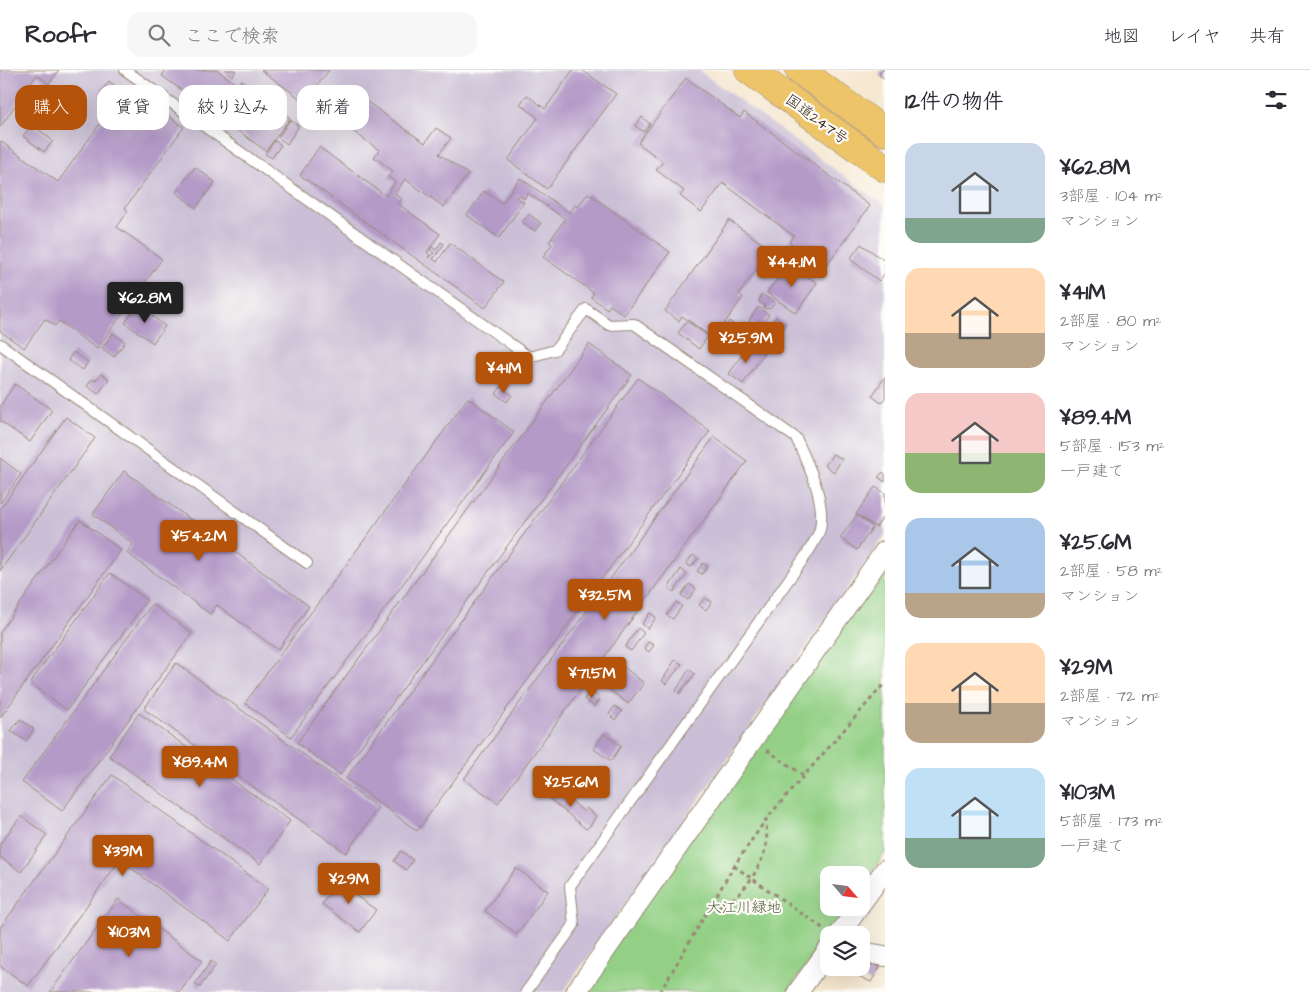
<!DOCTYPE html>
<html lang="ja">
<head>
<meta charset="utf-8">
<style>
	:root { --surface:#fff; --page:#f7f7f7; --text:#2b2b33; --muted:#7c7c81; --line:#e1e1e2; --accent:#b45309 }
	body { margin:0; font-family:"Architects Daughter","Klee One",sans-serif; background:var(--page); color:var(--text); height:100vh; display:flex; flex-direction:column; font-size:19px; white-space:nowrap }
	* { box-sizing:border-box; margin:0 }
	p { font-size:16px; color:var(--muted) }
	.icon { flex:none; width:28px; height:28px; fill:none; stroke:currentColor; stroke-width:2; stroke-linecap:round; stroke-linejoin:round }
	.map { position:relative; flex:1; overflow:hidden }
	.drawer { display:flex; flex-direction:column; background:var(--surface); width:425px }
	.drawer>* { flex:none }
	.banner { position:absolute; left:15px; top:15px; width:475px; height:45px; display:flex; gap:10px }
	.needle { width:32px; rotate:118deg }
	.fabs { position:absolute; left:820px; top:796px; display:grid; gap:10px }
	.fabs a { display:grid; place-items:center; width:50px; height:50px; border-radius:10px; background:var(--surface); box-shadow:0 5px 20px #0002; font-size:25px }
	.price { position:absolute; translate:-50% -42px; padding:0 11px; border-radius:5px; background:var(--accent); color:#fff; font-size:16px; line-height:32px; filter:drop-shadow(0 1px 2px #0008) }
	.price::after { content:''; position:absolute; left:50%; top:30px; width:15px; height:11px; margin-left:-8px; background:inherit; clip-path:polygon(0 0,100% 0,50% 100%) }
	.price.active { background:#222; color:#fff }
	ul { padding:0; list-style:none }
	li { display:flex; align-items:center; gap:15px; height:125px; padding:0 20px }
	li span { display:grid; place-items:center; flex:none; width:140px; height:100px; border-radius:15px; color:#555 }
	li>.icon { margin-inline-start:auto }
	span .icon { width:60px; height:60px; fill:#fffc; stroke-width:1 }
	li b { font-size:21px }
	h2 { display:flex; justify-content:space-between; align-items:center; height:60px; padding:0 20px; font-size:21px }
	.tag { padding:0 18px; border-radius:15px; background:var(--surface); box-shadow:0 5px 20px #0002; font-size:18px; line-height:45px }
	.tag.active { background:var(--accent); color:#fff }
	header { display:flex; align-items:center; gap:30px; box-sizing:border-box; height:70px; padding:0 25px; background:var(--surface); border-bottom:1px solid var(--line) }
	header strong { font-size:24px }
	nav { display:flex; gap:28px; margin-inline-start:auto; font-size:18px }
	.search { width:350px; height:45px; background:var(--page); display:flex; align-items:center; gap:12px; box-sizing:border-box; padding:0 18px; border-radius:15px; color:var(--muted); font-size:19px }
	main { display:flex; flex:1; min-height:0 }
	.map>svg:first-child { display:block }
	.industrial { fill:#cabfd6 }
	.green { fill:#93d085; stroke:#677d52 }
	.building { fill:#b49ac7 }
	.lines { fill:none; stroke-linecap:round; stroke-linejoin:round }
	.lane-casing { stroke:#988876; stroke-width:12 }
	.street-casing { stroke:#988876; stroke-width:22 }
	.highway-casing { stroke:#988876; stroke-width:29 }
	.path { stroke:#988876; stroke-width:3; stroke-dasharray:4 4; stroke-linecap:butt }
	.lane { stroke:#fff; stroke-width:10 }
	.street { stroke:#fff; stroke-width:20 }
	.highway { stroke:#eec469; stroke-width:28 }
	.labels { text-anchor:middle; stroke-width:4.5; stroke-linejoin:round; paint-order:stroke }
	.street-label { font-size:15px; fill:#3b2a1e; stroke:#fdfcf7 }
	.park-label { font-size:15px; fill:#555c3d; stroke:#fdfcf7 }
</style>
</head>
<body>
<header>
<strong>Roofr</strong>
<div class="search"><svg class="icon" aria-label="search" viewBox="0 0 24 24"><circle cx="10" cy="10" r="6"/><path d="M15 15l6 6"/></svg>ここで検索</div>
<nav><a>地図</a><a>レイヤ</a><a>共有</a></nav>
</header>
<main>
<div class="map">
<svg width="885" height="922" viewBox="0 0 885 922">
	<rect width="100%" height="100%" fill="#fdfcf7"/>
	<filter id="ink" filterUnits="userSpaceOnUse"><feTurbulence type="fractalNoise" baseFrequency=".02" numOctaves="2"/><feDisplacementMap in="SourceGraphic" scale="10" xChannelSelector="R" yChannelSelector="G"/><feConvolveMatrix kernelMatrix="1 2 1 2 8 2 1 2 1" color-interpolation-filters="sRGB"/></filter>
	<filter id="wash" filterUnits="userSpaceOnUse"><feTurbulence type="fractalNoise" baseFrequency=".0096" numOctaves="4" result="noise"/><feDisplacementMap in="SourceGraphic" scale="20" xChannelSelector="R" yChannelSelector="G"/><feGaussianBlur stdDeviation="1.12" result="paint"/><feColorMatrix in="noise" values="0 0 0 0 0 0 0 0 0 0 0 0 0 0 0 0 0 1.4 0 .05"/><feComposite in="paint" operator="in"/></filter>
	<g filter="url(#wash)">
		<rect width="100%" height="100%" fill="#f5e6ce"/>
		<!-- industrial -->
		<path class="industrial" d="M0,0H698L885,136V465L563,922H0Z"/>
		<!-- green -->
		<path class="green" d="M885,487V783L861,817V805H829V838H847L787,922H583Z"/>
		<g id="blocks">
			<!-- building -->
			<g class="building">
				<path d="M0,0H59L49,14L37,5L0,57Z"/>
				<path d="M166,0H217L238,15L242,10L290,48L266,81L162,6Z"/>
				<path d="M225,0H234L236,1L232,6Z"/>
				<path d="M261,0H329L305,32Z"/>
				<path d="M573,0H582L616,24L547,119L508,90L538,48L520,34L527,25L545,39Z"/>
				<path d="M882,0H885V9L879,5Z"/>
				<path d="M686,8L740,48L744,42L870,136L825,197L789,172L794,166L723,113L701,142L680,126L684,121L656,100L663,92L638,73Z"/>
				<path d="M109,11L117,17L108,28L100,23Z"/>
				<path d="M127,16L184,57L125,138L128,141L117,157L162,189L97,279L59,251L55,256L45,249L24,278L0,261V71L58,112Z"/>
				<path d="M356,24L425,73L436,58L451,68L439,84L468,104L444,137L405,109L395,124L402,129L398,134L440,164L427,182L430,185L428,188L434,183L430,180L432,177L436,180L441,172L444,174L433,189L437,192L450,173L504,212L485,238L300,105L319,77L386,126L395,112L388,107L393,101L374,87L379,80L337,50Z"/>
				<path d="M642,47L650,54L644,62L635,56Z"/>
				<path d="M290,50L299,56L287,74L278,67Z"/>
				<path d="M32,54L53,71L44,82L23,66Z"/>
				<path d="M275,71L281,75L272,88L265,84Z"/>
				<path d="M195,97L215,112L196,138L176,122Z"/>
				<path d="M520,108L570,143L575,135L578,137L588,123L670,182L624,245L610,235L607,239L591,227L594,223L543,187L552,174L549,172L565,149L528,123L524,129L518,124L516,127L524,132L499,168L467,145L484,121L502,133Z"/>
				<path d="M529,144L541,153L535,161L522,152Z"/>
				<path d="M729,150L771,180L739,224L743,227L714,269L682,246L679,251L665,241Z"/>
				<path d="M861,174L885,191V203L879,211L850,189Z"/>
				<path d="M789,193L817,213L796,243L767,223Z"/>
				<path d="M761,224L775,232L770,239L763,238L765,236L759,232Z"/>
				<path d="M138,235L165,256L153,273L125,253Z"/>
				<path d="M758,237L769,245L759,257L749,251Z"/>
				<path d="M776,247L786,254L775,268L765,261Z"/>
				<path d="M687,251L708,266L699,279L678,263Z"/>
				<path d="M729,251L741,260L730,274L719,265Z"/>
				<path d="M113,263L125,272L114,287L102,278Z"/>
				<path d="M750,273L764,283L743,314L729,304Z"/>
				<path d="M589,274L632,305L340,705L297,673Z"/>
				<path d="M73,282L88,292L83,300L68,290Z"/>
				<path d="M493,295L505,304L501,310L489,301Z"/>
				<path d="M101,304L109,309L98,324L87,316L92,309L95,311Z"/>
				<path d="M885,307V328L881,333L872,326Z"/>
				<path d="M638,308L710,361L417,761L346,708Z"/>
				<path d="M15,314L52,340L30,372L0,351V336Z"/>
				<path d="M501,317L512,325L507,332L496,324Z"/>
				<path d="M468,328L514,362L291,667L245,633Z"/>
				<path d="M66,347L95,368L0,501V439Z"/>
				<path d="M714,367L747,391L498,733L464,709Z"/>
				<path d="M833,384L842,389L834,402L825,396Z"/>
				<path d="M0,388L21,404L0,433Z"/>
				<path d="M124,401L309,536L278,580L217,535L210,544L127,483L133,474L93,444Z"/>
				<path d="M883,402L885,404V412L878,407Z"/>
				<path d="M875,417L885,423V444L876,457L856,444Z"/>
				<path d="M857,445L873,457L857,480L840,468Z"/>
				<path d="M80,450L121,480L0,648V562Z"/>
				<path d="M693,485L698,489L691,497L686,494Z"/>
				<path d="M703,493L708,497L702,504L697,501Z"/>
				<path d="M681,499L687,504L674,522L668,518Z"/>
				<path d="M110,503L147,530L67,640L30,613Z"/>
				<path d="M689,514L696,519L688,530L681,525Z"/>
				<path d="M705,528L712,532L706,540L699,535Z"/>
				<path d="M676,532L682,536L673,549L667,545Z"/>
				<path d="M152,534L192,563L62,741L22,712Z"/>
				<path d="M650,543L656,547L648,559L642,554Z"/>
				<path d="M638,558L644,563L631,581L625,577Z"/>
				<path d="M648,572L654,575L649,582L644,578Z"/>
				<path d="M675,590L682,594L666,614L662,611Z"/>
				<path d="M616,591L644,613L628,634L600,612Z"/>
				<path d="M176,593L378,738L346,783L144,639Z"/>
				<path d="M689,599L695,604L679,624L676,621Z"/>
				<path d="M590,621L600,628L594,636L584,629Z"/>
				<path d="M615,636L622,641L615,650L609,644Z"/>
				<path d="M139,643L290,751L260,794L109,686Z"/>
				<path d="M20,649L34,659L26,671L11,661Z"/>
				<path d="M604,664L621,676L611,691L594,679Z"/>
				<path d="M112,705L268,819L230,871L120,790L28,916L0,896V858Z"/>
				<path d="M549,718L555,723L558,719L584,742L586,738L596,746L590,756L586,759L544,724Z"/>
				<path d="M21,746L47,765L21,802L0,787V774Z"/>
				<path d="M401,781L413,790L406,800L394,791Z"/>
				<path d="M516,798L548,821L517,864L485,841Z"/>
				<path d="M343,804L353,812L348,820L376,840L360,862L322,834Z"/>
				<path d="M118,829L202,891L180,922H50Z"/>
				<path d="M861,888L880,897L871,912L848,901L850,898H861Z"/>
				<path d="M211,891L216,895L200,917L195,914Z"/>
			</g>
		</g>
	</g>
	<g filter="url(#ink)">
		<use href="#blocks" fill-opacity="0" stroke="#988876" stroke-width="1"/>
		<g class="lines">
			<!-- lane casing -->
			<g class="lane-casing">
				<g id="lane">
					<path d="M125,0L529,287L555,280L586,239L609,255L634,254L796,368C808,394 826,430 820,459C818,467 811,477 807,484L570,816L574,855L526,922"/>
					<path d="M0,274L307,493"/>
				</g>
			</g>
			<!-- street casing -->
			<g class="street-casing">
				<g id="street">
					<path d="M861,833L885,800"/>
					<path d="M839,865L858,838"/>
					<path d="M861,882L885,886"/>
					<path d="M576,922L885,481"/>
					<path d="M798,922L829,879"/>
				</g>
			</g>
			<!-- highway casing -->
			<g class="highway-casing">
				<g id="highway">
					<path d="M749,0L885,98"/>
					<path d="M799,0L885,62"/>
				</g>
			</g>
			<!-- path -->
			<g class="path">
				<path d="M767,680L803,705"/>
				<path d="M734,796L824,859"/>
				<path d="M710,839C737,834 757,806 765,780C768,771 766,758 766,749"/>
				<path d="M660,922L734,796L767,748L885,613"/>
			</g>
			<!-- lane -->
			<use href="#lane" class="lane"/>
			<!-- street -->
			<use href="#street" class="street"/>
			<!-- highway -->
			<use href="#highway" class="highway"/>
		</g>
	</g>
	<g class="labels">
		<!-- street labels -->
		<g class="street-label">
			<text transform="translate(817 49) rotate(36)" y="5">国道247号</text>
		</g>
		<!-- park labels -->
		<g class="park-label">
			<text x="744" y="842">大江川緑地</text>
		</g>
	</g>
</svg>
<div class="fabs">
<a><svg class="needle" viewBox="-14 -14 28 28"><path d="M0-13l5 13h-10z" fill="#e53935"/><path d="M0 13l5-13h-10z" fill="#7c7c81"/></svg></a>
<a><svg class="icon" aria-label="layers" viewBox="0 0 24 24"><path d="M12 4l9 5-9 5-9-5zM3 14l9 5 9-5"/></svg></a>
</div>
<b class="price" style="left:792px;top:218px">¥44.1M</b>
<b class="price active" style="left:145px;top:254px">¥62.8M</b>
<b class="price" style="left:746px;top:294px">¥25.9M</b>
<b class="price" style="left:504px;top:324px">¥41M</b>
<b class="price" style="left:199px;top:492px">¥54.2M</b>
<b class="price" style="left:605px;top:551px">¥32.5M</b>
<b class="price" style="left:592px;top:629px">¥71.5M</b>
<b class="price" style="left:200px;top:718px">¥89.4M</b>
<b class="price" style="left:571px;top:738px">¥25.6M</b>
<b class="price" style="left:123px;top:807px">¥39M</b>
<b class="price" style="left:349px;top:835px">¥29M</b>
<b class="price" style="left:129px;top:888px">¥103M</b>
<div class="banner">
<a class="tag active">購入</a>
<a class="tag">賃貸</a>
<a class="tag">絞り込み</a>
<a class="tag">新着</a>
</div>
</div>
<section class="drawer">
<h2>12件の物件<svg class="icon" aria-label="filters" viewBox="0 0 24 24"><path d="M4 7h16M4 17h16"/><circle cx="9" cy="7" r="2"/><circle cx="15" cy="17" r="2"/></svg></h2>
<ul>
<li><span style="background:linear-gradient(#c9d6e8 75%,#7fa58c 0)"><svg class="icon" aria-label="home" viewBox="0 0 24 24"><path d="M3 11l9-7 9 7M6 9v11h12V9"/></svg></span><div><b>¥62.8M</b><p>3部屋 · 104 m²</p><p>マンション</p></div></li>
<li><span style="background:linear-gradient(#ffd9b3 65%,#b9a48a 0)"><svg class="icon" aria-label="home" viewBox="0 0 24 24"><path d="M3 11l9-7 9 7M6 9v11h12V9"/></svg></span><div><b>¥41M</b><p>2部屋 · 80 m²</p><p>マンション</p></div></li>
<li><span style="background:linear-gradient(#f6c9c9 60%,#8fb573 0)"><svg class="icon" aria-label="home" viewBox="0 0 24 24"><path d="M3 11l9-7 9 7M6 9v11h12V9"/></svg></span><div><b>¥89.4M</b><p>5部屋 · 153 m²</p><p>一戸建て</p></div></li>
<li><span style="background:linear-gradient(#a9c7e8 75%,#b9a48a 0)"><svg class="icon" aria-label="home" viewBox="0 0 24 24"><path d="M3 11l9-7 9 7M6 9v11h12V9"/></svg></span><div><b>¥25.6M</b><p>2部屋 · 58 m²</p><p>マンション</p></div></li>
<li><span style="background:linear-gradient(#ffd9b3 60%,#b9a48a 0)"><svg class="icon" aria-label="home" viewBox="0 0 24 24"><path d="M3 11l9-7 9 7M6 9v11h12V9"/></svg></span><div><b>¥29M</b><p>2部屋 · 72 m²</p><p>マンション</p></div></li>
<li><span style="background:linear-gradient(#bfe0f5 70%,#7fa58c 0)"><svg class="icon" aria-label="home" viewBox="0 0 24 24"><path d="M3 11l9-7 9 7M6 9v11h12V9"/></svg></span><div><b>¥103M</b><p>5部屋 · 173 m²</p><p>一戸建て</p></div></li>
</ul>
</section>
</main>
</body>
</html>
